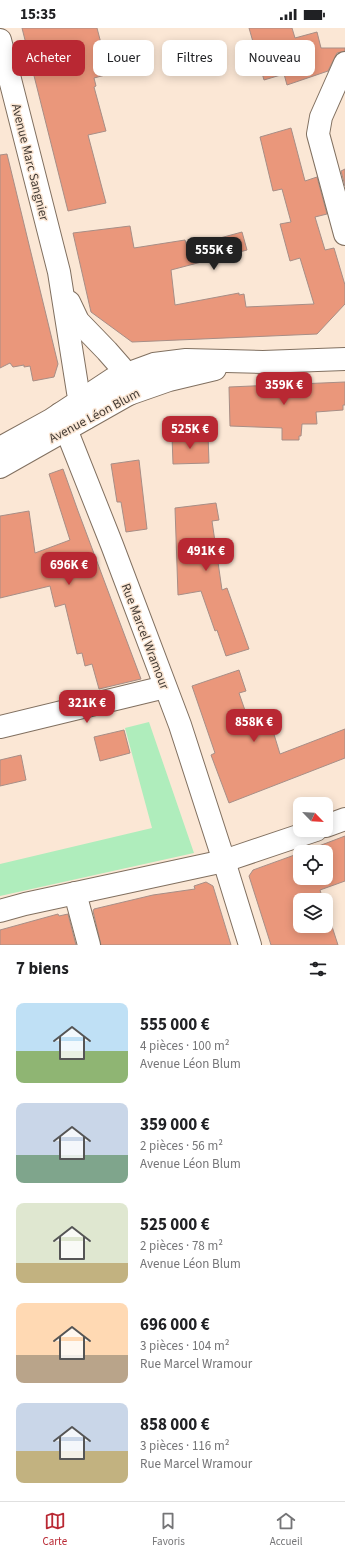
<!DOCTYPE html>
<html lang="fr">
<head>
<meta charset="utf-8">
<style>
	:root { --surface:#fff; --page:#f2f2f2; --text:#202124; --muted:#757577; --line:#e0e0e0; --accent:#b92833 }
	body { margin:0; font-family:"Source Sans 3",sans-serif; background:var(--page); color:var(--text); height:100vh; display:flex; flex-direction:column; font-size:15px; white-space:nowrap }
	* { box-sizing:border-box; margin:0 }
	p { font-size:13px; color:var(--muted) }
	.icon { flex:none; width:22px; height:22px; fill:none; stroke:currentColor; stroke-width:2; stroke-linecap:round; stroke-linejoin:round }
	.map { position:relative; height:917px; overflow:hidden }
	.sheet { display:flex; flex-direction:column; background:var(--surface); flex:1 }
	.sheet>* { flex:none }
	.top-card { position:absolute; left:12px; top:12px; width:321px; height:36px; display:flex; gap:8px }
	.needle { width:26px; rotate:115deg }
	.fabs { position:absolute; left:293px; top:769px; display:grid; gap:8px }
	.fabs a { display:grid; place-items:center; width:40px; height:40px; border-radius:8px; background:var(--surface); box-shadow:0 2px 10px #0003; font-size:20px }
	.price { position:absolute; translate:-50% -34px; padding:0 9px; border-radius:8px; background:var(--accent); color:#fff; font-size:13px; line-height:26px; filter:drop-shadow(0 1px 2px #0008) }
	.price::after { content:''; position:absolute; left:50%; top:24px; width:12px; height:9px; margin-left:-6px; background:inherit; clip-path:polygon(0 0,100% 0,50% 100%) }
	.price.on { background:#222; color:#fff }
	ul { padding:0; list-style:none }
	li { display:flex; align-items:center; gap:12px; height:100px; padding:0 16px }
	li span { display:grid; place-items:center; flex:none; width:112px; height:80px; border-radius:8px; color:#555 }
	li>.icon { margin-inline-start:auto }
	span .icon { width:48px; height:48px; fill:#fffc; stroke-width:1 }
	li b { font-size:17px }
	h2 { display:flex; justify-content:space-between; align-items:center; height:48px; padding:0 16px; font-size:17px }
	.chip { padding:0 14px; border-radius:8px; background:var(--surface); box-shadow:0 2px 10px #0003; font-size:14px; line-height:36px }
	.chip.on { background:var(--accent); color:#fff }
	.status { display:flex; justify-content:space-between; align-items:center; height:28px; padding:0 20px; background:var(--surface); direction:ltr }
	.status svg { height:11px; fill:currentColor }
	.tab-bar { display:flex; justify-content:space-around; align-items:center; height:56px; border-top:1px solid var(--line); background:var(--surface); font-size:11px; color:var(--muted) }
	.tab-bar a { display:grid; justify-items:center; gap:2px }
	.tab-bar .on { color:var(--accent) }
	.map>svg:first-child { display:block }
	.green { fill:#afedbc }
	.building { fill:#ea977b; stroke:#a78e86 }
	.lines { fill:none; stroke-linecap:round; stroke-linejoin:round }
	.minor-casing { stroke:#817060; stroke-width:24 }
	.primary-casing { stroke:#817060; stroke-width:24 }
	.minor { stroke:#fff; stroke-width:22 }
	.primary { stroke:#fff; stroke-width:22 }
	.labels { text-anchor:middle; stroke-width:3; stroke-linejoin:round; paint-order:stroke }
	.street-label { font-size:13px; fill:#433b34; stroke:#fbe7d5 }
</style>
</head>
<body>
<div class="status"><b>15:35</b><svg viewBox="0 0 49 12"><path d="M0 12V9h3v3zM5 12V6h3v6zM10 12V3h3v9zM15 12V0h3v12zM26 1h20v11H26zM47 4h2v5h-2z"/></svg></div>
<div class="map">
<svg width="345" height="917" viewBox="0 0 345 917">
	<rect width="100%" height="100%" fill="#fbe7d5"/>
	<!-- green -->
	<path class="green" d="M149,694L194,825L0,868V836L152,800L125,700Z"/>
	<!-- building -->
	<g class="building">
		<path d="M22,0H97L109,46L94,50L96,58L94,59L106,103L88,107L106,175L68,183Z"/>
		<path d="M249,0H292L295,10L317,4L321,20H345V23L337,25L328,43L287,57L284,46L264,52Z"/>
		<path d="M291,100L305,153L317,149L327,186L315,189L325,222L334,220L345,257V276L317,306L132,314L91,284L73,205L130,198L134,220L185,212L187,219L242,204L247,222L171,242L175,277L239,265V267L244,266L246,279L314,276L300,230L290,233L280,196L291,194L282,161L273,163L260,109Z"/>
		<path d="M7,126L58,336L54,349L33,353L30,338L24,339V337L13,339L10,335L0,340V127Z"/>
		<path d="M345,141V158L341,143Z"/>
		<path d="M345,354V377H343V382L316,384L317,396H302L301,408H299V412H282V400L230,398L229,359Z"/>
		<path d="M208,407L209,435L173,436L172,408Z"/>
		<path d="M139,432L147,501L126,504L121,474H117L111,436Z"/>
		<path d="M63,441L78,483L141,651L99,661L92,636L85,638L82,625L77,626L65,576L55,579L50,558L0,570V488L29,483L35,525L70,512L49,446Z"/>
		<path d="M216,475L219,492L212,493L222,562L227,560L249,621L226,628L217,602L215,603L201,563L178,567L175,480Z"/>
		<path d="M239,642L246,663L239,665L250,697L269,690L280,726L345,701V730L229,775L211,727L215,725L192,658Z"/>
		<path d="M124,702L130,725L100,733L94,709Z"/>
		<path d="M21,727L26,752L0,758V732Z"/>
		<path d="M345,808V853L320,862L323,872H300V898H326V880L338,917H271L249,848L253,842L300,825V850H326V824H303Z"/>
		<path d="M206,854L213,858L231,917H101L93,883L94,881L153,867L195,861L194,858Z"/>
		<path d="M58,886L59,888L68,886L76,917H0V902Z"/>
	</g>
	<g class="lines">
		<!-- minor casing -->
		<g class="minor-casing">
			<g id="minor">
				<path d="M0,12L59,244L78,364L86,390"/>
				<path d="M345,35L321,89L318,106L345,206"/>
				<path d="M69,274L78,293L107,323L121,339L129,366"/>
				<path d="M60,386L112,517L180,697L224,833L250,917"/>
				<path d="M0,699L165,659"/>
				<path d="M326,798L345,791"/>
				<path d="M75,865L89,917"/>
				<path d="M0,883L25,876L224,833L316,802"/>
			</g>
		</g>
		<!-- primary casing -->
		<g class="primary-casing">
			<g id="primary">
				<path d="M0,420L51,392L113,351L154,336L186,332L263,334L345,331"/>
				<path d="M0,439L129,366L169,352L215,341"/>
			</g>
		</g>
		<!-- minor -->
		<use href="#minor" class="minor"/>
		<!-- primary -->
		<use href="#primary" class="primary"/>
	</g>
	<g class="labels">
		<!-- street labels -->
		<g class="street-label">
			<text transform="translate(31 134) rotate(76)" y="5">Avenue Marc Sangnier</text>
			<text transform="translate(94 387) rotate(-28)" y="5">Avenue Léon Blum</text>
			<text transform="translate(146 608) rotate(69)" y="5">Rue Marcel Wramour</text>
		</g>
	</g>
</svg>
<div class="fabs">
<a><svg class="needle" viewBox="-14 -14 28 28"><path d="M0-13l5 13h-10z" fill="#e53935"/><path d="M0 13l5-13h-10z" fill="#757577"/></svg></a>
<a><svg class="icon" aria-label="locate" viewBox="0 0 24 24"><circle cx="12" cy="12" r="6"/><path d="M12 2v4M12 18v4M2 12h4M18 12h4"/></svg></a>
<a><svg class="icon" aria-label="layers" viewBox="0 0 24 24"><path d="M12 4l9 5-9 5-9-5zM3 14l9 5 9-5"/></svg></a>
</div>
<b class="price on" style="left:214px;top:243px">555K €</b>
<b class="price" style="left:284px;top:378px">359K €</b>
<b class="price" style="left:190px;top:422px">525K €</b>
<b class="price" style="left:206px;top:544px">491K €</b>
<b class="price" style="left:69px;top:558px">696K €</b>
<b class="price" style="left:87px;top:696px">321K €</b>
<b class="price" style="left:254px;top:715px">858K €</b>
<div class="top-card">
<a class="chip on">Acheter</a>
<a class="chip">Louer</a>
<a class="chip">Filtres</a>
<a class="chip">Nouveau</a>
</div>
</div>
<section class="sheet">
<h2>7 biens<svg class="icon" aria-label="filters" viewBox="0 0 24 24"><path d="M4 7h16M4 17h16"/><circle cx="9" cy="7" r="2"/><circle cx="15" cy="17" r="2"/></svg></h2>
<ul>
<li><span style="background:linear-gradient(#bfe0f5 60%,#8fb573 0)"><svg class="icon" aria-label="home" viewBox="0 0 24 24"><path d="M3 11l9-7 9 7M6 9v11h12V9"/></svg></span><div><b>555 000 €</b><p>4 pièces · 100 m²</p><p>Avenue Léon Blum</p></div></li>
<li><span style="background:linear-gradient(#c9d6e8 65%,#7fa58c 0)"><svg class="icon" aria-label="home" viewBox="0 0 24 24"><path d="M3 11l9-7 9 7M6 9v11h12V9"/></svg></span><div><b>359 000 €</b><p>2 pièces · 56 m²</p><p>Avenue Léon Blum</p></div></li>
<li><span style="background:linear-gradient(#dfe7d0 75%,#c2b280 0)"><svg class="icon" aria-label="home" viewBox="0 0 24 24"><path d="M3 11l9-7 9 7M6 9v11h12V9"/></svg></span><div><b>525 000 €</b><p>2 pièces · 78 m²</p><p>Avenue Léon Blum</p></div></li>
<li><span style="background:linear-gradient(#ffd9b3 65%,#b9a48a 0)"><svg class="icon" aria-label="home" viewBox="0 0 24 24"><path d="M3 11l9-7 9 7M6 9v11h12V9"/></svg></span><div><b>696 000 €</b><p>3 pièces · 104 m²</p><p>Rue Marcel Wramour</p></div></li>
<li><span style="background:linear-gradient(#c9d6e8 60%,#c2b280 0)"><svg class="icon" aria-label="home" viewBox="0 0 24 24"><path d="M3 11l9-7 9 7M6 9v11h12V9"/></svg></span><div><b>858 000 €</b><p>3 pièces · 116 m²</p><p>Rue Marcel Wramour</p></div></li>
</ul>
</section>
<nav class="tab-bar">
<a class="on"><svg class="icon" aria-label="map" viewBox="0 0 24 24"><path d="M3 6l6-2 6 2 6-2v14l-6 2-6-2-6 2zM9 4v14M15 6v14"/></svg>Carte</a>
<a><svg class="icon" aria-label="saved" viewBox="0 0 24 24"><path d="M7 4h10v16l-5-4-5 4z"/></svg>Favoris</a>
<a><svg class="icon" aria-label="home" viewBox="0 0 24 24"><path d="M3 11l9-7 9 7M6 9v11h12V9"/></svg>Accueil</a>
</nav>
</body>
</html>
